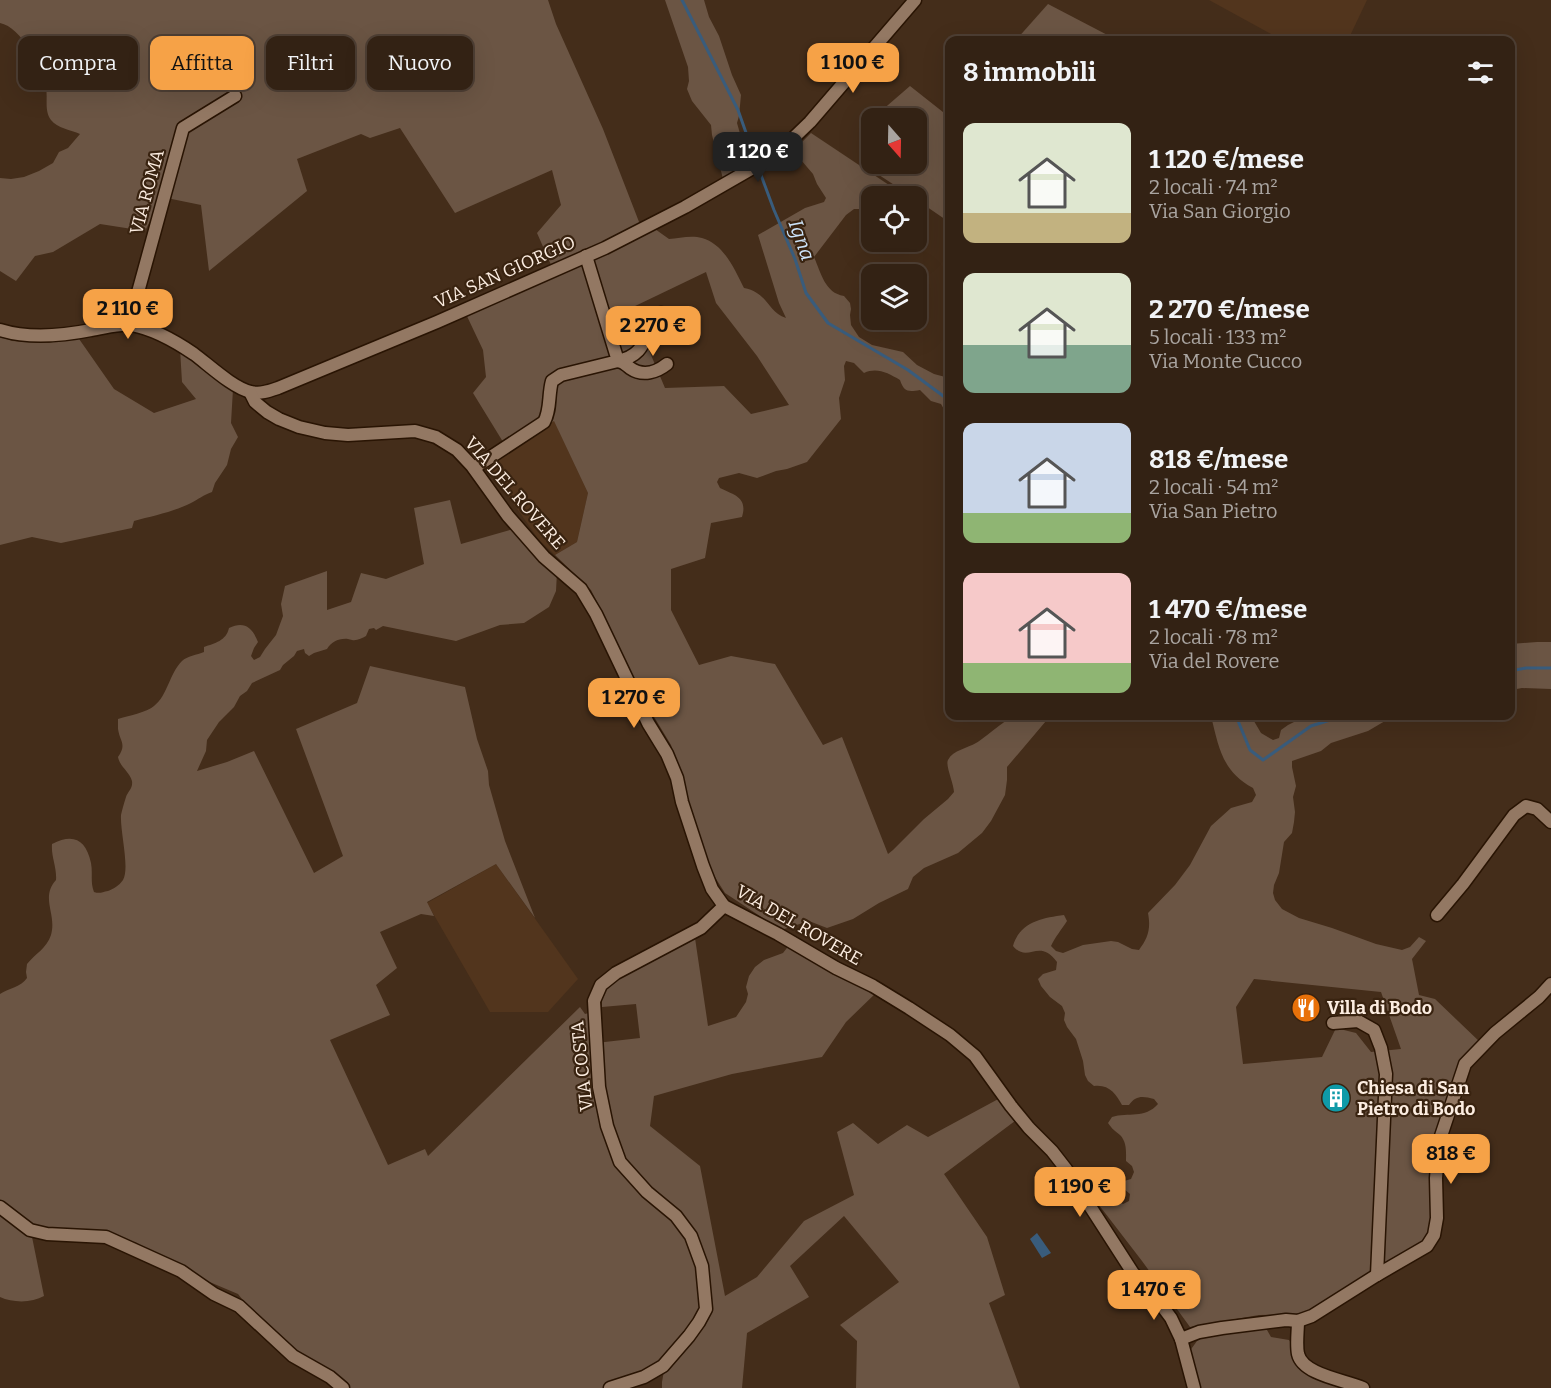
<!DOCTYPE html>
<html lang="it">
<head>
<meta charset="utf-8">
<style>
	:root { --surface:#332214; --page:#3e2f22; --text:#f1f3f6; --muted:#a9a4a0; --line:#4e3f34; --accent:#f6a247 }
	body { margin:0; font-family:Bitter,serif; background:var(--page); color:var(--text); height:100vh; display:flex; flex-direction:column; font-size:22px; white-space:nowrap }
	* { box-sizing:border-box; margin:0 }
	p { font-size:20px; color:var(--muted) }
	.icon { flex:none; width:33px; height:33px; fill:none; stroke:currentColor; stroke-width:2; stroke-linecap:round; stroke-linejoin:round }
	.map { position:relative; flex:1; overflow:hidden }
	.side { position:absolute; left:945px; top:36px; width:570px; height:684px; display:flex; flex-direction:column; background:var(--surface); border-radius:12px; box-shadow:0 6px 24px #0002,0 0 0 2px var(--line) }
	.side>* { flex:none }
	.top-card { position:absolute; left:18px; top:36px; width:570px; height:54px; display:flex; gap:12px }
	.needle { width:39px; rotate:160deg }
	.fabs { position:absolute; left:861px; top:108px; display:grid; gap:12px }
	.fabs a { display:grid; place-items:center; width:66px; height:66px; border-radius:12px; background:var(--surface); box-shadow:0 6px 24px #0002,0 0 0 2px var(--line); font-size:30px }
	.price { position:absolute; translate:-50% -51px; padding:0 14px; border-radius:12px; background:var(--accent); color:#111; font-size:20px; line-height:39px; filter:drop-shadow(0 2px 3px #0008) }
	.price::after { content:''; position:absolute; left:50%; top:36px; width:18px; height:14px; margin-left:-9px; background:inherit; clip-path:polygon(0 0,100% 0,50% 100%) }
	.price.active { background:#222; color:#fff }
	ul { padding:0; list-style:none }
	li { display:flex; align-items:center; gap:18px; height:150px; padding:0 18px }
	li span { display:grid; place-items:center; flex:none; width:168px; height:120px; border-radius:12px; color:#555 }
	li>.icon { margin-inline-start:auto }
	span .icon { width:72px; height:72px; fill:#fffc; stroke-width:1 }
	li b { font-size:26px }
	h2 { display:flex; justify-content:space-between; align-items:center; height:72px; padding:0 18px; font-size:26px }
	.chip { padding:0 21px; border-radius:12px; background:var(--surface); box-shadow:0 6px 24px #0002,0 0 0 2px var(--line); font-size:21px; line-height:54px }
	.chip.active { background:var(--accent); color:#111 }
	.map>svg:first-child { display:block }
	.built { fill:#52351d }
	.green { fill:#6b5544; fill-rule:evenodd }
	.water { fill:#395c7c }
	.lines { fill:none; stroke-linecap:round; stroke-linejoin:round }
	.stream { stroke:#395c7c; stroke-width:3 }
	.minor-casing { stroke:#291403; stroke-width:15 }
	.minor { stroke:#937863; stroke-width:12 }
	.labels { text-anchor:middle; stroke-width:4.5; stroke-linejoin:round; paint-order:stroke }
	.street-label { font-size:18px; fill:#fcede1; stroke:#392310 }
	.poi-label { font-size:18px; font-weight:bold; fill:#fcede1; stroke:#392310; text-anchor:start }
	.water-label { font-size:20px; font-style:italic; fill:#cce3f9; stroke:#392310 }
</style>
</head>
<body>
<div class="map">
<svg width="1551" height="1388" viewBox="0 0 1551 1388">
	<rect width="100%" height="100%" fill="#442d1a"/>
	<!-- built -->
	<g class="built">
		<path d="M1209,0H1367L1348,40H1282Z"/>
		<path d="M554,420L588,493L577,542L555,555L539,540L496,479L484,466Z"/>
		<path d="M496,864L578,979L548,1012H490L427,903Z"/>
	</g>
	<!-- green -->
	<g class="green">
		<path d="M0,0H548L556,24L603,129L641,227L552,267L537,233L561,205L552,170L455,213L400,128L370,138L361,134L297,159L307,191L209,271L201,205L162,197L145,231L100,224L53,252L35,256L16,281L0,271V178L11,179L24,177L39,171L53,163L59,152L68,148L80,134C71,130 57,128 51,120C44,111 48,98 46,88C43,68 21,27 0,23Z"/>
		<path d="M665,0H704L709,17L719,36L732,75L741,95L739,116L737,123L741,137L747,147V172L724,183L712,135L711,125L692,101L687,89L689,81L688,67Z"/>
		<path d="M1048,4L1117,40H1016Z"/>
		<path d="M910,86L948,116H949V222L917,200L916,196H911L873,171L878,164H916V118H873Z"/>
		<path d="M811,133L892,187L879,196H872L871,202L860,209H854L846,215L814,257C821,273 825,293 844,296L850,303L851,309L850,315L851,325L859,337L872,345L903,352L917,365L934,374L949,378V427L945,411L941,404L931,401L920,390C908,392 904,392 900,380C888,373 877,367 864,373L854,363L846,361L844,366L845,380L839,398L841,419L807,462L787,469L776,471L757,478L739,473L719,478L717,482L720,488C734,495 748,497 742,517L711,523L705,558L671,569V610L699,665L731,656L775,664L823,745L842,737L888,854L893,850L924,819L948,799L954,792C954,784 945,765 948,760C953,750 968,748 976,743C985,738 1008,717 1015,716C1025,713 1038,716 1048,716L1046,721L1007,767V780L1005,795L991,821L982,833L958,853L924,868L913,877L908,889L879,903L853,919L827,928L809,921L781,930L725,893L711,871L671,745L627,672L604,616L591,590L555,555L577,542L588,493L554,421L508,450L473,393L486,377L483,350L465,312L624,246L655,229L669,239C679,238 692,235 702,238C724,244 735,270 744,288C769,293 767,312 786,318L779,303L758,235L805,208L824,202L826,198L817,184L813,174L801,160L797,147ZM706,272L716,303L757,356L789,405L751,414L724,386L665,388L631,308Z"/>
		<path d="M0,336L12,341L49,343L77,336L114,389L154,413L196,399L182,382L180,349L233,389L231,423L238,437L231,449L227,465L215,483L212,492C203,495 199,499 191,503C173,512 152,516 134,521L132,528L61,543L32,537L0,545Z"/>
		<path d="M450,500L461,544L520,527L557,572L556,591L549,607L524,623L500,625L456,641L383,626L376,630L374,628L369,629L366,636C362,638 357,641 352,640C351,640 349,639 348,639C339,638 331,642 327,649L314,653L309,656L305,653L304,649L297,651L294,656L283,665L280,670L252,683L247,691L240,696L234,707L219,722L207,740L206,751L197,771L227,762L254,751L314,873L343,856L296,729L357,703L370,666L465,687L477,739L488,771L489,785L505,841L535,918L496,864L427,902L434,916L421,914L380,932L397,968L376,985L390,1015L330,1040L388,1165L425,1149L428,1156L580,1007L585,1014L592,1012L596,1043L640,1038L636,1004L602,1007V994L608,984L681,943L695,938L708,1026L736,1017L746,1002L748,994L746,987L749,976L755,967L764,960L783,953L790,944L879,990L846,1022L822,1057L732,1074L654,1096L650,1126L700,1166L725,1296L757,1277L804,1221L854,1195L837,1132L853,1123L878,1144L907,1125L928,1137L1002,1097L1019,1118L944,1174L987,1237L1005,1295L989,1303L1020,1388H856L857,1341L840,1325L899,1282L844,1216L790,1266L809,1297L747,1333L742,1388H662V1382L665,1365L662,1359C643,1372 626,1383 603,1388H347L290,1358L238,1294L193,1275L135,1242L31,1232L44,1296C32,1303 13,1303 0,1297V994C9,988 21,987 27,978L26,972L27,964C35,954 47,948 51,935C57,914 40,898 56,880C57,867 51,857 52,844C73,833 86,839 91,863C93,873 90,882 94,892C100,894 102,892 108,891C113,889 119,886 123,880C130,868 120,832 121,815C122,810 124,803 126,797C128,791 133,789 132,781C129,771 120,767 118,757C127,744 120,742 118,729C118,726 118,722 118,719C128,716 147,712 154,706C168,695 169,674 182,661C187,656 197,655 204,652V647C215,643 226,641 229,628C244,621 252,627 258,642L254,648L251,656L254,660L260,657L265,649L276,635L283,616L281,604L285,586L327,571V610L351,602L361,573L386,579L424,564L414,508Z"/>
		<path d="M1537,642H1551V689L1522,688L1511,690V644Z"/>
		<path d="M1211,716H1251L1261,733L1273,740L1279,738L1281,730L1288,725L1306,716H1401L1385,721L1368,731L1331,743L1321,751L1292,761V767L1296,786L1293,797L1295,812L1294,822L1292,833L1284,842L1279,873L1274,885L1273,893L1275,900L1282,909L1299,918L1332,928L1376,944L1402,950L1410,947L1419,937L1426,941L1412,959L1419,995L1435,999L1481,1043L1435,1146L1434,1226L1419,1248L1383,1267L1369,1272L1338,1295L1303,1314L1259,1315L1190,1327L1142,1261L1082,1183L1094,1179L1100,1181L1104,1194L1123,1204L1129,1201L1130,1194L1124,1189V1181L1131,1179L1134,1172L1132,1166L1126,1161C1126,1152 1127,1142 1120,1135C1115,1131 1112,1129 1108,1123L1112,1117C1128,1112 1145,1119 1158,1104L1154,1099C1143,1096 1136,1095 1129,1105H1122C1116,1094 1109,1084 1094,1086L1088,1081L1085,1075L1083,1061L1076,1039L1067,1027L1064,1020L1065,1013L1062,1006L1050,997L1041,986L1038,979L1043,974L1056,970L1057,962C1039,937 1028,964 1013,946C1020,922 1042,918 1064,915L1067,921C1062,929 1055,937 1051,946L1056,951L1063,953L1083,945L1111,941L1118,942L1132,949L1139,950C1148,938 1151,929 1148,913L1175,885L1190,865L1211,826L1231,808L1252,802L1256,795L1253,788C1222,771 1219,748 1211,716ZM1254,979L1381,992L1401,1049L1371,1052L1356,1033L1336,1028L1322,1057L1243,1064L1236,1007Z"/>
		<path d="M1263,1323L1271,1337L1289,1340C1296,1349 1294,1357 1299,1366C1306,1379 1341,1384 1355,1388H1198L1189,1352L1197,1341L1209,1334Z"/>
	</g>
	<!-- water -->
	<path class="water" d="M1037,1233L1051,1253L1042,1258L1030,1239Z"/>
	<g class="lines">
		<!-- stream -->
		<g class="stream">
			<path d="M682,0L738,110L756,161"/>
			<path d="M758,167L774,210L795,259L806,293L828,323L908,370L950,401"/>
			<path d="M1510,671L1526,668H1551"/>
			<path d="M1236,716L1250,750L1263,760L1311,726L1343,716"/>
		</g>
		<!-- minor casing -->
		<g class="minor-casing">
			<g id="minor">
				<path d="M129,325L183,128L235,96"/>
				<path d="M0,330C29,339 61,336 91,330C105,328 118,323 132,325C154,329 175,341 194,354C209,365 233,388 251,392C261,394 269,391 278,388L437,322L605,248L685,207L765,161L782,149L810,122L915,0"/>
				<path d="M618,361C650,354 642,332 661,313"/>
				<path d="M618,361C624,362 626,365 630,368C643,377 657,372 667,364"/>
				<path d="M250,392L255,402L267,412L279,419L299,427L325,433L348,435L415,431L436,437L457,450L472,466L508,516L544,557L581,589L596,614L648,723L667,754L677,778L682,802L703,866L712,889L724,906L778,934L836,968L873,986L909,1008L950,1035L975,1056L1011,1106L1029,1128L1052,1151L1066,1169L1133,1273L1150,1290L1171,1318L1181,1339L1194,1388"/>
				<path d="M474,468L544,422C551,410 548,395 552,381L561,375L618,361L586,256"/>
				<path d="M1437,915L1463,884L1514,815L1526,806L1537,809L1551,822"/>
				<path d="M1333,1023L1358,1021L1374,1030L1381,1048L1386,1074L1377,1275"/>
				<path d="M0,1207L30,1230L47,1234L106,1237L181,1271L214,1294L239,1306L293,1356L330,1377L343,1388"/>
				<path d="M1298,1321C1298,1331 1296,1344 1298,1354C1303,1375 1345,1380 1363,1388"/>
				<path d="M1181,1339L1199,1332L1222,1328L1286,1320L1298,1321L1312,1316L1377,1275L1427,1246L1434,1235L1437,1218L1436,1178L1439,1142L1465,1064L1495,1033L1539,997L1551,984"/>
				<path d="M610,1388L644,1377L663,1366L689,1336L699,1322L706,1309L702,1266L691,1236L676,1216L647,1192L620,1162L607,1126L599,1087L594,1001L601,985L616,973L701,928L724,906"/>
			</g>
		</g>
		<!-- minor -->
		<use href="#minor" class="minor"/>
	</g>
	<!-- icons -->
	<defs>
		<g id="restaurant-disc" transform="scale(1.5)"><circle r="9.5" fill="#e8710a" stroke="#392310"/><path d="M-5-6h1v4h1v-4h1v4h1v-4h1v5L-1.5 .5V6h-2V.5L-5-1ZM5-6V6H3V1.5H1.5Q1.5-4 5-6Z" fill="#fff"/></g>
		<g id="building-disc" transform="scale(1.5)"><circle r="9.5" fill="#0f9aa8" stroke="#392310"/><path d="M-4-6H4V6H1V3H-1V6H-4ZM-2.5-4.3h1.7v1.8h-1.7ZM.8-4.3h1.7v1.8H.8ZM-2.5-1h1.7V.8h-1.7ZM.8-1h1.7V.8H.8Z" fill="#fff"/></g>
	</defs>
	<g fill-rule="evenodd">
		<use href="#restaurant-disc" x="1306" y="1008"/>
		<use href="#building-disc" x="1336" y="1098"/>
	</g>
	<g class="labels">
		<!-- street labels -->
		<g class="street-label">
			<text transform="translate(147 192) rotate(-75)" y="6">VIA ROMA</text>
			<text transform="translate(505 272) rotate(-24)" y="6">VIA SAN GIORGIO</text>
			<text transform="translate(515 493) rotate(49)" y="6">VIA DEL ROVERE</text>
			<text transform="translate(799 925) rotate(30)" y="6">VIA DEL ROVERE</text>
			<text transform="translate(582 1066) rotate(-96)" y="6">VIA COSTA</text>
		</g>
		<!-- poi labels -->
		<g class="poi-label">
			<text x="1327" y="1014">Villa di Bodo</text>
			<text x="1357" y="1094">Chiesa di San<tspan x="1357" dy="21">Pietro di Bodo</tspan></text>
		</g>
		<!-- water labels -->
		<g class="water-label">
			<text transform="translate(802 240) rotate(70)" y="7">Igna</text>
		</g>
	</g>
</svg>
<div class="fabs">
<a><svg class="needle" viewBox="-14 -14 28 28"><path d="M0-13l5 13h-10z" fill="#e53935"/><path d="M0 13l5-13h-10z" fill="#a9a4a0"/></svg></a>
<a><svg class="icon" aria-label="locate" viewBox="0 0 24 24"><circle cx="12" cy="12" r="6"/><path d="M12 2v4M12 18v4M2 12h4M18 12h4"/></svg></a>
<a><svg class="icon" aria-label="layers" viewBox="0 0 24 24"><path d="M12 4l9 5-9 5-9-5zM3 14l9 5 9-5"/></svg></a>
</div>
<b class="price" style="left:853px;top:94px">1 100 €</b>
<b class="price active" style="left:758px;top:183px">1 120 €</b>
<b class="price" style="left:128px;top:340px">2 110 €</b>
<b class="price" style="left:653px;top:357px">2 270 €</b>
<b class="price" style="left:634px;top:729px">1 270 €</b>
<b class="price" style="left:1451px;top:1185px">818 €</b>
<b class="price" style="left:1080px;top:1218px">1 190 €</b>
<b class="price" style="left:1154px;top:1321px">1 470 €</b>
<div class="top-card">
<a class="chip">Compra</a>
<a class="chip active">Affitta</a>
<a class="chip">Filtri</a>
<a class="chip">Nuovo</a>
</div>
<section class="side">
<h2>8 immobili<svg class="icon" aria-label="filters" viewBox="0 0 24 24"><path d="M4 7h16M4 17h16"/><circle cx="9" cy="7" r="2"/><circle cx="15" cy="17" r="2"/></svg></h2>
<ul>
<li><span style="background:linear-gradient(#dfe7d0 75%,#c2b280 0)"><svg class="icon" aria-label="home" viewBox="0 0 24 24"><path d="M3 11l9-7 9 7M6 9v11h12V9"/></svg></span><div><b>1 120 €/mese</b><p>2 locali · 74 m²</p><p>Via San Giorgio</p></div></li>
<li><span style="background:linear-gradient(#dfe7d0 60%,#7fa58c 0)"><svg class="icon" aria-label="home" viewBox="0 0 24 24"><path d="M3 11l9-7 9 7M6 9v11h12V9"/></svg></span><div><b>2 270 €/mese</b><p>5 locali · 133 m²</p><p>Via Monte Cucco</p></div></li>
<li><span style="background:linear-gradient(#c9d6e8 75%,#8fb573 0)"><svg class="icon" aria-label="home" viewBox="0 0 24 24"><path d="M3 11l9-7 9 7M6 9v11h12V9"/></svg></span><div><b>818 €/mese</b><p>2 locali · 54 m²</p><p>Via San Pietro</p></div></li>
<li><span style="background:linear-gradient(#f6c9c9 75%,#8fb573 0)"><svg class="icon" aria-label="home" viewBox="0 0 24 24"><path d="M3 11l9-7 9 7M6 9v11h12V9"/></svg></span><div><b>1 470 €/mese</b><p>2 locali · 78 m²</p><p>Via del Rovere</p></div></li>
</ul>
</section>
</div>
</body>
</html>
